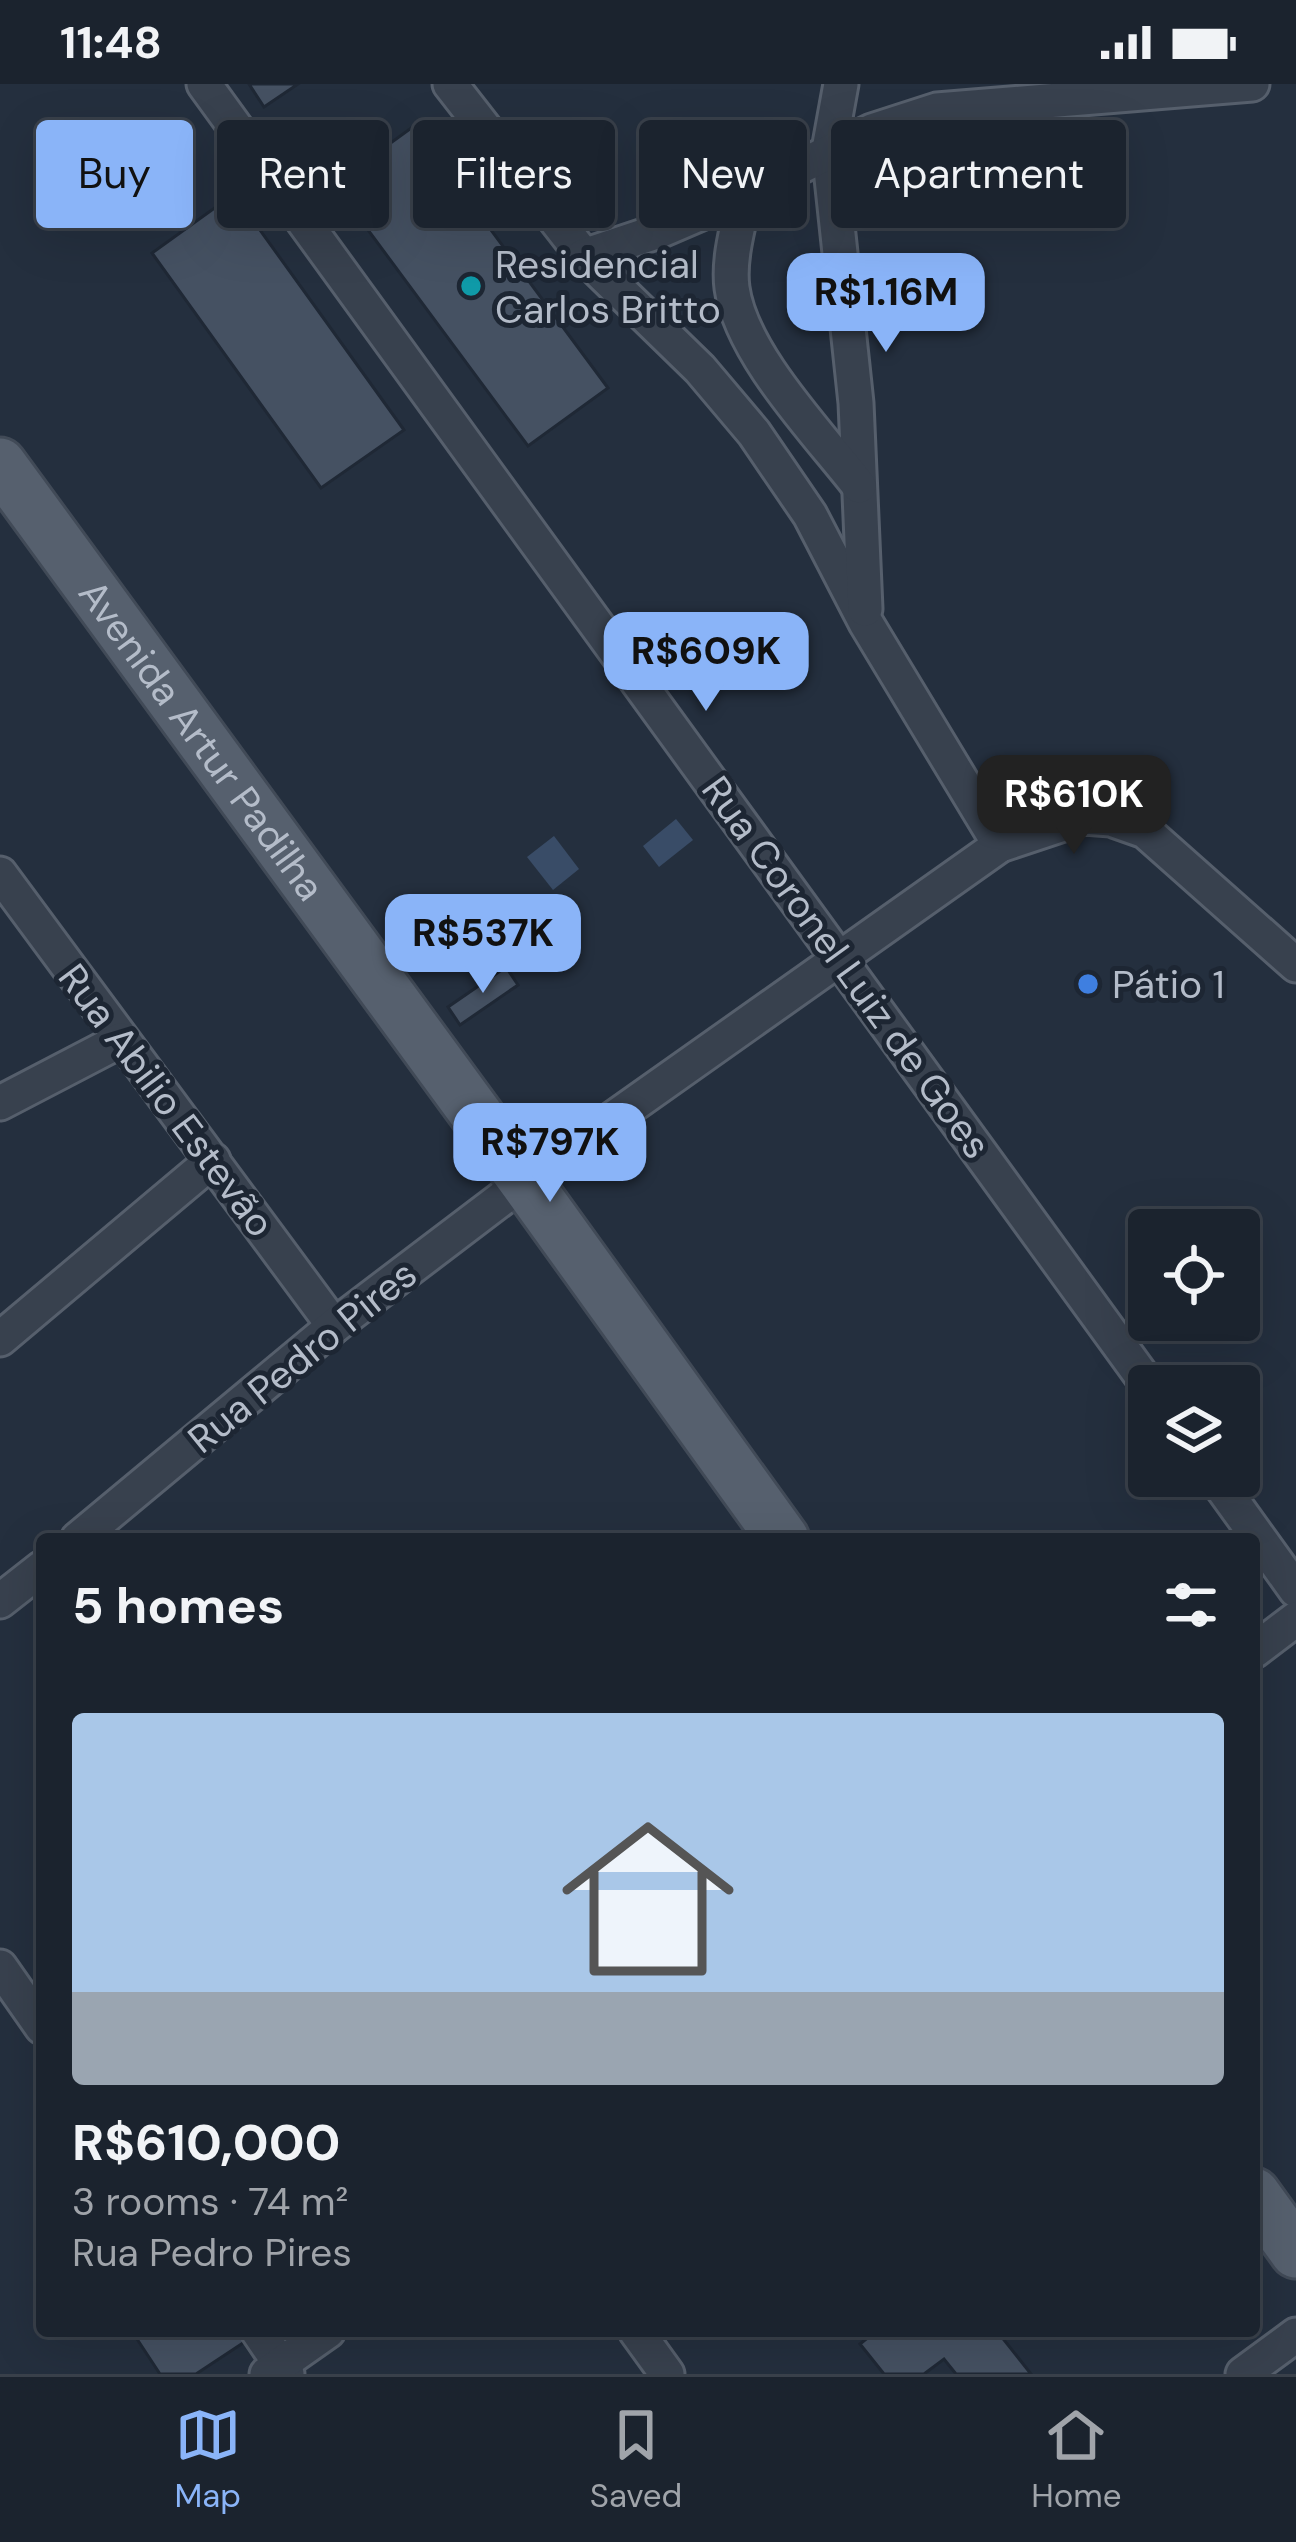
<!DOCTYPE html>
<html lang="en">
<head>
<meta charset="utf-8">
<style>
	:root { --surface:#1b232e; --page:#282f3a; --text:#f1f3f6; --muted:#a0a4aa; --line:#39404a; --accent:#8ab4f8 }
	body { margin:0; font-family:"DM Sans",sans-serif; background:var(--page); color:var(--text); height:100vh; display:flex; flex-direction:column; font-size:45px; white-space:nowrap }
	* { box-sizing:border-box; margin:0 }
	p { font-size:39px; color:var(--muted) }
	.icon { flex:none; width:66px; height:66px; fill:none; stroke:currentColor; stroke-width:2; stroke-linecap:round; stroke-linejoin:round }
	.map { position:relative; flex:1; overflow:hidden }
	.details { position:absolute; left:36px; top:1449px; width:1224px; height:804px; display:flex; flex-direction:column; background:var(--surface); border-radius:12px; box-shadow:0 12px 48px #0002,0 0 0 3px var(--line) }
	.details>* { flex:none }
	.top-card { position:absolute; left:36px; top:36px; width:1224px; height:108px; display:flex; gap:24px }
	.fabs { position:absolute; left:1128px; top:1125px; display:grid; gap:24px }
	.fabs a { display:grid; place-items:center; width:132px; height:132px; border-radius:12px; background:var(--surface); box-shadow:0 12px 48px #0002,0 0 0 3px var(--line); font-size:60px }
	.price { position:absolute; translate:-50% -102px; padding:0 27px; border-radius:24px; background:var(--accent); color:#111; font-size:39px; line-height:78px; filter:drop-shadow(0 3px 6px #0008) }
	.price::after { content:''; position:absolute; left:50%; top:72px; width:36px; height:27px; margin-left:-18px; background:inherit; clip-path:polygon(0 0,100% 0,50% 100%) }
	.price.selected { background:#222; color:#fff }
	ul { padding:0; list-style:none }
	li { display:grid; align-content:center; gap:24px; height:636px; padding:0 36px }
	li span { display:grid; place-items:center; height:372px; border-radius:12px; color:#555 }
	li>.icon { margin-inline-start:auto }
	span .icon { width:216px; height:216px; fill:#fffc; stroke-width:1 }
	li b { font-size:51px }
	h2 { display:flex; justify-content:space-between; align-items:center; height:144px; padding:0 36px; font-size:51px }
	.chip { padding:0 42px; border-radius:12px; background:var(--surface); box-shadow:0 12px 48px #0002,0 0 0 3px var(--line); font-size:42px; line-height:108px }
	.chip.selected { background:var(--accent); color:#111 }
	.status { display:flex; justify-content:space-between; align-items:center; height:84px; padding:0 60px; background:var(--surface); direction:ltr }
	.status svg { height:33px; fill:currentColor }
	.tabs { display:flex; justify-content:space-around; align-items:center; height:168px; border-top:3px solid var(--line); background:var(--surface); font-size:33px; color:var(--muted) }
	.tabs a { display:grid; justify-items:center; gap:6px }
	.tabs .selected { color:var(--accent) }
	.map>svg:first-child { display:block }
	.water { fill:#394c67 }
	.building { fill:#455162; stroke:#1f2835; stroke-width:3 }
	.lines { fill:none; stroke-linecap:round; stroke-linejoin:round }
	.street-casing { stroke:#565f6c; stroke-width:39 }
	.primary-casing { stroke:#414a57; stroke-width:57 }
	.street { stroke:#38414e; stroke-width:33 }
	.primary { stroke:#56606e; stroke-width:51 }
	.culture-dot { fill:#0f9aa8; stroke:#1d2633; stroke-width:4.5 }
	.shop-dot { fill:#3f7fe0; stroke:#1d2633; stroke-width:4.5 }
	.labels { text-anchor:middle; stroke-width:10; stroke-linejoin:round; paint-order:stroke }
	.poi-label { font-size:39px; fill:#b4bcc9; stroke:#1d2633; text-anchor:start }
	.street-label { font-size:39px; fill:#b4bcc9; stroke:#1d2633 }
</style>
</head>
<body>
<div class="status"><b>11:48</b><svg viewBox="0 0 49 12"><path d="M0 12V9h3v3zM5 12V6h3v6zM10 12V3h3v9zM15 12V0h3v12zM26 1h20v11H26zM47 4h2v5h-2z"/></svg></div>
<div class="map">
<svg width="1296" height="2290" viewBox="0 0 1296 2290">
	<rect width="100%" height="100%" fill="#242f3e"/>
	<!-- water -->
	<g class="water">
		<path d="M676,735L693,756L659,783L643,762Z"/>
		<path d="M554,752L579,785L553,806L527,773Z"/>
	</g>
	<!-- building -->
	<g class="building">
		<path d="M249,0H298L264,23Z"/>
		<path d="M414,42L608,304L528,362L334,100Z"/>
		<path d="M234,110L404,346L321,404L152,169Z"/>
		<path d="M506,883L518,901L460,941L448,923Z"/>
		<path d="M149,2247H244L249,2255L196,2290H160L137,2255Z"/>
		<path d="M876,2247H997L1031,2290H956L944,2275L924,2290H884L860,2260Z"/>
	</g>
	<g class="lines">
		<!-- street casing -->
		<g class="street-casing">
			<g id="street">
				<path d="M204,0L1149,1302"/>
				<path d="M450,0L584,172L700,285L754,349L810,431L866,539L1000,761"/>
				<path d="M841,0L829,66L856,319L865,525"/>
				<path d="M745,110C739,139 728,174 732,204C741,270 818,349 859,402"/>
				<path d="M584,172L659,147L745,110L872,47L937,26L1252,0"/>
				<path d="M0,790L334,1242"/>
				<path d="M0,1019L121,956"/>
				<path d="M0,1255L213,1076"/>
				<path d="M1214,1392L1296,1506"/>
				<path d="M78,1455L334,1242L525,1097L1000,761L1084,733L1111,735L1145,747L1296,881"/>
				<path d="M0,1517L42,1484"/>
				<path d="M1254,1567L1296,1535"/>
				<path d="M0,1883L42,1943"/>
				<path d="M258,2247L287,2290"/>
				<path d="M636,2247L667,2290"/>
				<path d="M267,2290L328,2247"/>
				<path d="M1243,2290L1296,2251"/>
			</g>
		</g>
		<!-- primary casing -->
		<g class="primary-casing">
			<g id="primary">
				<path id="s1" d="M0,380L525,1097L783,1455"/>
				<path d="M1254,2110L1296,2168"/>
			</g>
		</g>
		<!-- street -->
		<use href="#street" class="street"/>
		<!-- primary -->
		<use href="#primary" class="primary"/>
	</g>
	<!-- markers -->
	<circle class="culture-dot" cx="471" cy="202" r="12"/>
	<circle class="shop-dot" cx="1088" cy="900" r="12"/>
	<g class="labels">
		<!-- poi labels -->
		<g class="poi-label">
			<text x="495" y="194">Residencial<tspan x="495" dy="45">Carlos Britto</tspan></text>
			<text x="1112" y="914">Pátio 1</text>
		</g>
		<!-- street labels -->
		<g class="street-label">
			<text dy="14" stroke="none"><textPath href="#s1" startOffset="342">Avenida Artur Padilha</textPath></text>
			<text transform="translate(847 883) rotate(54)" y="14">Rua Coronel Luiz de Goes</text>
			<text transform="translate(167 1016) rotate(53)" y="14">Rua Abilio Estevão</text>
			<text transform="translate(302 1272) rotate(-39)" y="14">Rua Pedro Pires</text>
		</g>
	</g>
</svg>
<div class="fabs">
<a><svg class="icon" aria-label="locate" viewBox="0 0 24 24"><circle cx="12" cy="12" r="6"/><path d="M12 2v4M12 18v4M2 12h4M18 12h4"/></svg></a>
<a><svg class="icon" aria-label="layers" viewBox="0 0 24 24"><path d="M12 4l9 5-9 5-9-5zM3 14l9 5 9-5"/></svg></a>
</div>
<b class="price" style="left:886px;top:271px">R$1.16M</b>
<b class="price" style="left:706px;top:630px">R$609K</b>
<b class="price selected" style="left:1074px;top:773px">R$610K</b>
<b class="price" style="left:483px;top:912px">R$537K</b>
<b class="price" style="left:550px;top:1121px">R$797K</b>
<div class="top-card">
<a class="chip selected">Buy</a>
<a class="chip">Rent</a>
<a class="chip">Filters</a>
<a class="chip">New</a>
<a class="chip">Apartment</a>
</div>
<section class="details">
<h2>5 homes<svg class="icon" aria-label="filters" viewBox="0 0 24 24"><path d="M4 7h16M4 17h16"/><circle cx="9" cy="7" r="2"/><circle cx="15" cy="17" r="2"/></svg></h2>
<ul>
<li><span style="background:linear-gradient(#a9c7e8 75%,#9aa5b1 0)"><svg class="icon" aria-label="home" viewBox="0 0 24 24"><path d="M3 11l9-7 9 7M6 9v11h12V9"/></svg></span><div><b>R$610,000</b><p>3 rooms · 74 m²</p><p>Rua Pedro Pires</p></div></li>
</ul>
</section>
</div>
<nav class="tabs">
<a class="selected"><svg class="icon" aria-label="map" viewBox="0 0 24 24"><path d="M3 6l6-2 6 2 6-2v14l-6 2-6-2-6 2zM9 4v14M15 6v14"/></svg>Map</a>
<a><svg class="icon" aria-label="saved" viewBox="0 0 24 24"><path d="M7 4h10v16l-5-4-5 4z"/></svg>Saved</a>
<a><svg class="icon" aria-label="home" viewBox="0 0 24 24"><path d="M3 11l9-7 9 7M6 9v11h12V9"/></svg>Home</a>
</nav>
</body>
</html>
